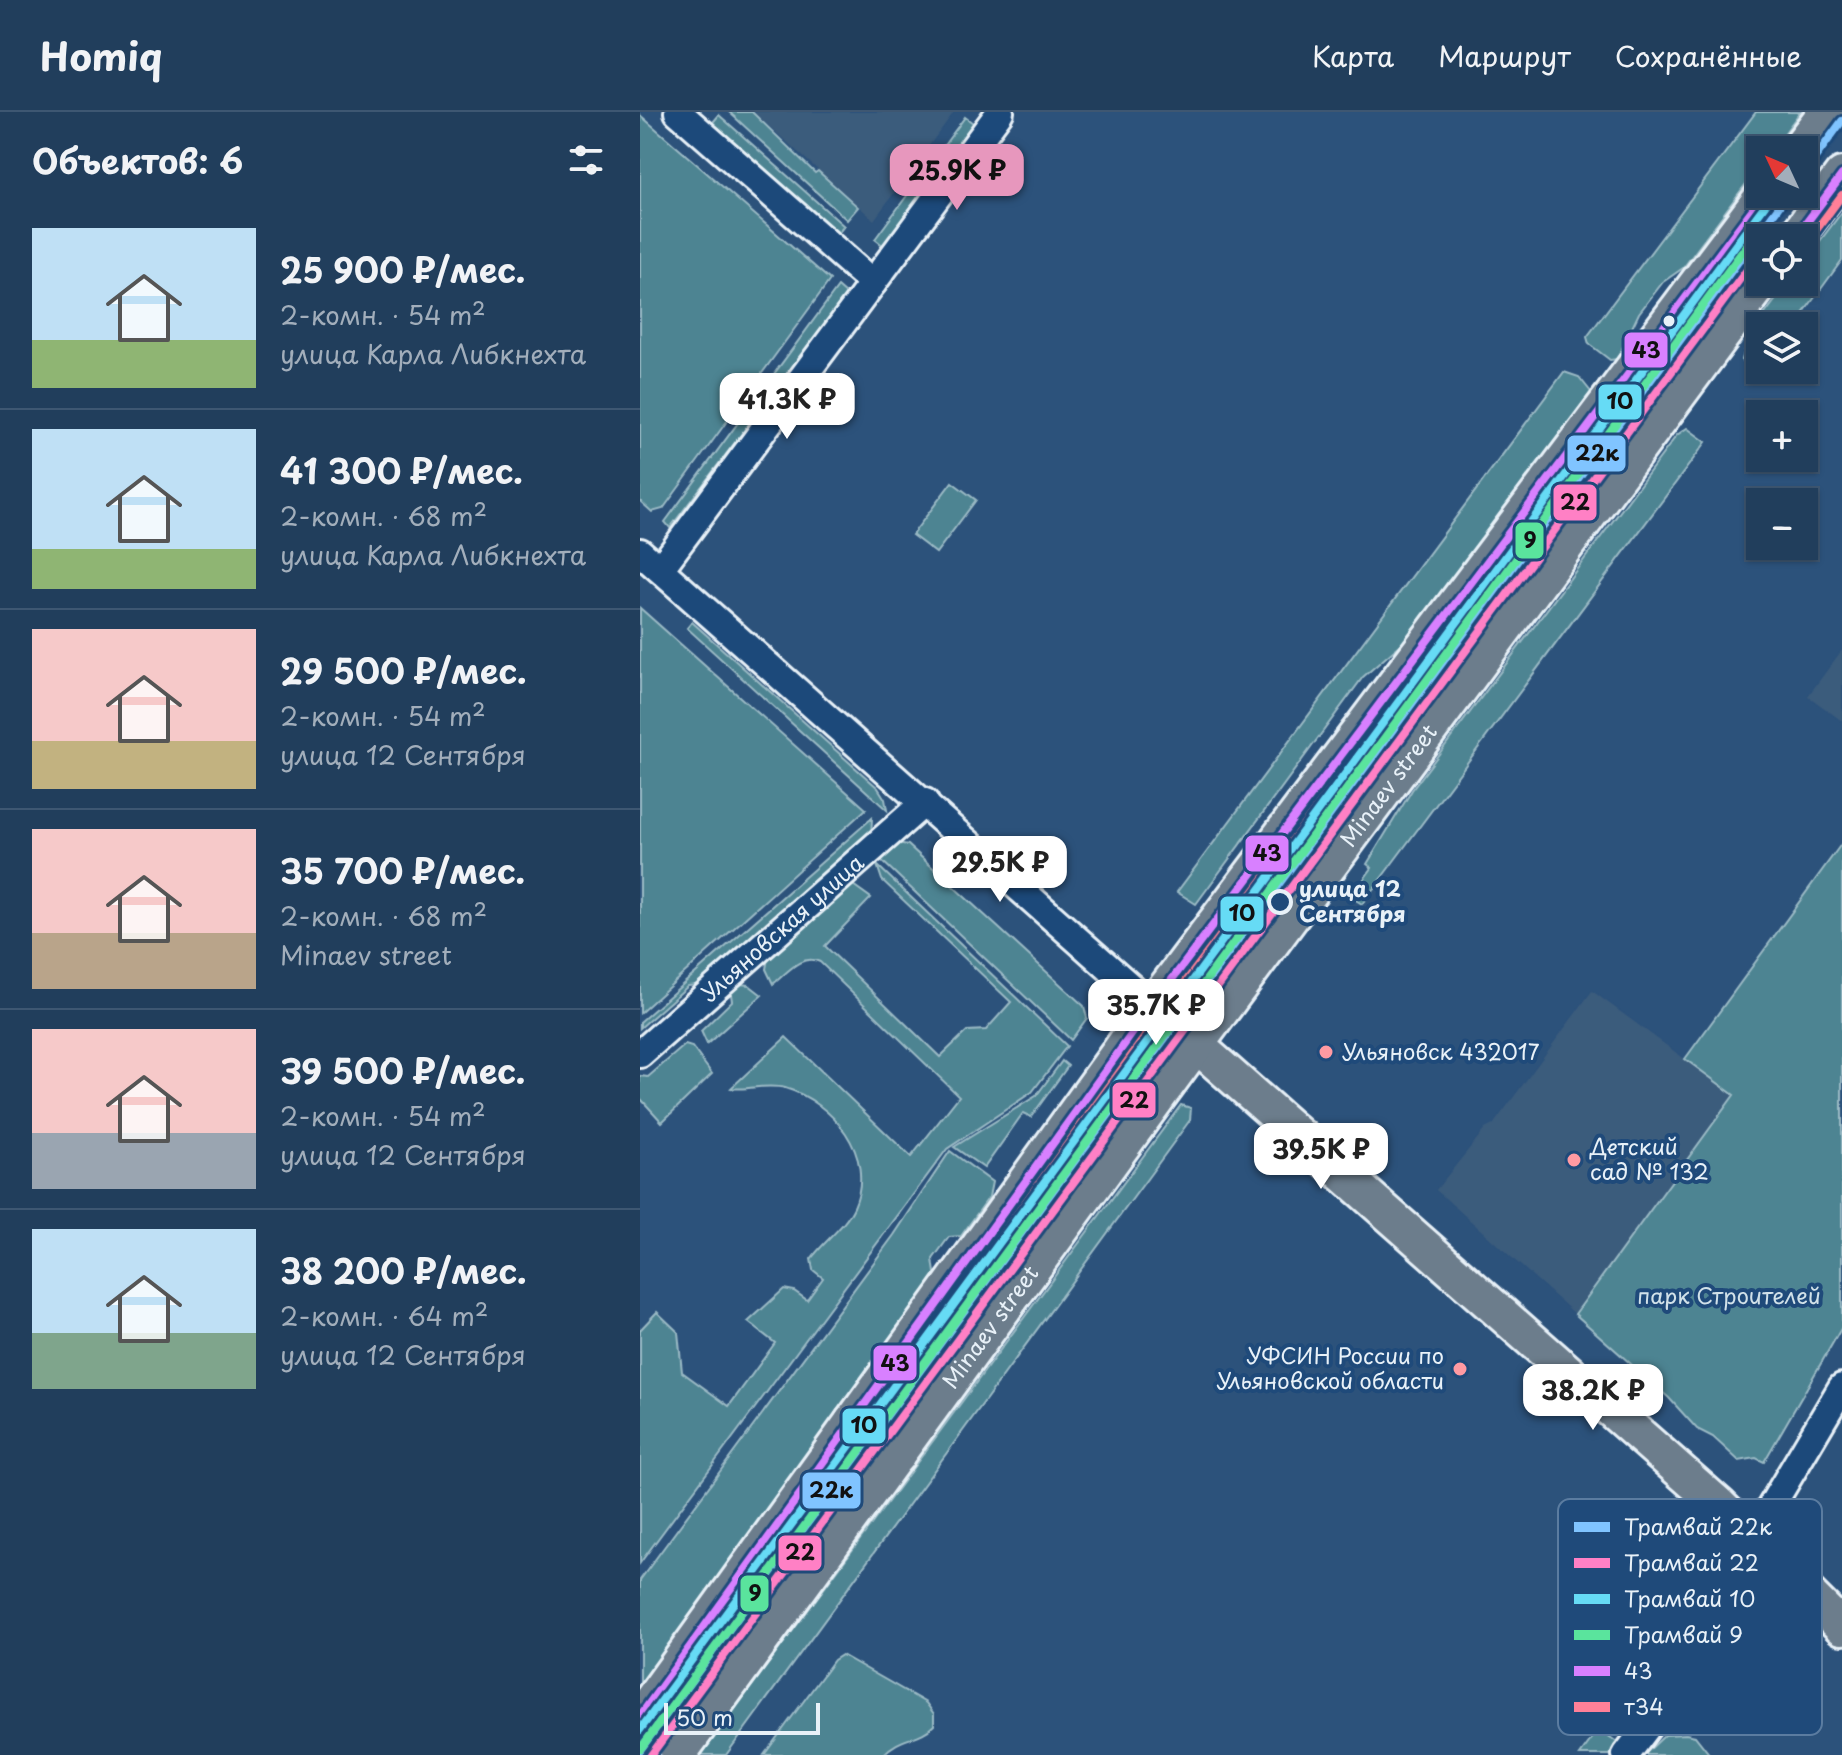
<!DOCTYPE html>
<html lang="ru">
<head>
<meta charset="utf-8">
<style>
	:root { --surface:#213e5c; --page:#2d4965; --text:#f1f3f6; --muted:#a2aebb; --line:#3e5772; --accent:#e797bd }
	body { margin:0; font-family:"Playpen Sans",sans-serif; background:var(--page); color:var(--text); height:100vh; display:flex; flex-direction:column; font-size:30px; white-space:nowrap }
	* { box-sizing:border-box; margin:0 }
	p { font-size:26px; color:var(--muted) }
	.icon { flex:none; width:44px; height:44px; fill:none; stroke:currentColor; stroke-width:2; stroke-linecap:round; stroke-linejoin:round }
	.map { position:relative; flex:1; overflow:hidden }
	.drawer { display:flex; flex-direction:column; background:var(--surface); width:640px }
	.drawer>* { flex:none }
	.needle { width:52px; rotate:314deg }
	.fabs { position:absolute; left:1106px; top:24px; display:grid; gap:16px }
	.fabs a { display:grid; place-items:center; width:72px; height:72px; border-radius:0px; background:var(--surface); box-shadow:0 2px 6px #0004,0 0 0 2px var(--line); font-size:40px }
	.scale { position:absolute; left:24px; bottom:20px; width:156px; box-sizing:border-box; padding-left:8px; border:4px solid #e8f1f8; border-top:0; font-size:22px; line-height:28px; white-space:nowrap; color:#e8f1f8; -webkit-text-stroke:6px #1f4a7a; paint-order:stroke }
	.price { position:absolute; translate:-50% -68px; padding:0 18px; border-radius:16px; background:#fff; color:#222; font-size:26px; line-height:52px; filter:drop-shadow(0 2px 4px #0008) }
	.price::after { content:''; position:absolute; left:50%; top:48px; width:24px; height:18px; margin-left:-12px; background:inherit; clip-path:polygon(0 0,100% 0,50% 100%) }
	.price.active { background:var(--accent); color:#111 }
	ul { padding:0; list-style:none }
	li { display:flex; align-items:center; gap:24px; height:200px; padding:0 32px }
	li+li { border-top:2px solid var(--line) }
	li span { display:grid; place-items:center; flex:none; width:224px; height:160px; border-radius:0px; color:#555 }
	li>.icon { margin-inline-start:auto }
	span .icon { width:96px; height:96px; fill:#fffc; stroke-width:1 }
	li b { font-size:34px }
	h2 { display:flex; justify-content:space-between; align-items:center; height:96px; padding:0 32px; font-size:34px }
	header { display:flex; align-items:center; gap:48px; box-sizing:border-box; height:112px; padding:0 40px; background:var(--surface); border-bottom:2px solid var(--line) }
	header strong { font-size:38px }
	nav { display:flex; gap:44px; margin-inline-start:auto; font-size:28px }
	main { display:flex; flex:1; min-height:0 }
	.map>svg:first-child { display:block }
	.built { fill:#3b5b7c }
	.green { fill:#4e8492; stroke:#9bbac5; stroke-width:2 }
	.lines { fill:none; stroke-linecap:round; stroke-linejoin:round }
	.minor-casing { stroke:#e8f1f8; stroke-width:32 }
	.major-casing { stroke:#e8f1f8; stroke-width:40 }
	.minor { stroke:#1f4a7a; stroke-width:26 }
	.major { stroke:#6c7d8c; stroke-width:34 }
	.bus-1-casing { stroke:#1f4a7a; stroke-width:14 }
	.bus-2-casing { stroke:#1f4a7a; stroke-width:14 }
	.bus-1 { stroke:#d880ff; stroke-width:8 }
	.bus-2 { stroke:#ff8098; stroke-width:8 }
	.tram-1-casing { stroke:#1f4a7a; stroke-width:14 }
	.tram-2-casing { stroke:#1f4a7a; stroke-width:14 }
	.tram-3-casing { stroke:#1f4a7a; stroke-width:14 }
	.tram-4-casing { stroke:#1f4a7a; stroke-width:14 }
	.tram-1 { stroke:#80c4ff; stroke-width:8 }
	.tram-2 { stroke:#ff80c5; stroke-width:8 }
	.tram-3 { stroke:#66dbf5; stroke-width:8 }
	.tram-4 { stroke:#5ae49d; stroke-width:8 }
	.bus-dot { fill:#e8f1f8; stroke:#1f4a7a; stroke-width:3 }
	.stop-dot { fill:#1f4a7a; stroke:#e8f1f8; stroke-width:4 }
	.poi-dot { fill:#ff9aa2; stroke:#1f4a7a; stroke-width:3 }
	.labels { text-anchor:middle; stroke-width:8; stroke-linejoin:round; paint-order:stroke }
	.street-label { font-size:22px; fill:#e8f1f8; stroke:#1f4a7a }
	.stop-label { font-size:22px; font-weight:bold; fill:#e8f1f8; stroke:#1f4a7a; text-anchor:start }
	.poi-label { font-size:22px; fill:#e8f1f8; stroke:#1f4a7a; text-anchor:start }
	.park-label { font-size:22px; fill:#d1e1e9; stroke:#1f4a7a }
	.key { fill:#1f4a7a; stroke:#5b7ca0; stroke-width:2 }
	.key-label { font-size:22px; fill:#e8f1f8 }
	.line-badge { stroke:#1f4a7a; stroke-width:3 }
	.pale-badge-label { font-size:22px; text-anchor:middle; font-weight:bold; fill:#111 }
</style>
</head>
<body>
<header>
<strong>Homiq</strong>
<nav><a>Карта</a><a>Маршрут</a><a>Сохранённые</a></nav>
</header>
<main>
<section class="drawer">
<h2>Объектов: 6<svg class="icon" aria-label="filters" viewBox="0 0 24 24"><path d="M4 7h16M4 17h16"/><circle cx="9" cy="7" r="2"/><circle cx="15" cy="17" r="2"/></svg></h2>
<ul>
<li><span style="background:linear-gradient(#bfe0f5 70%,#8fb573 0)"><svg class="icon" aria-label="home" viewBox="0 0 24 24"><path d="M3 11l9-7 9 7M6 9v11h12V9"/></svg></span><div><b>25 900 ₽/мес.</b><p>2-комн. · 54 m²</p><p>улица Карла Либкнехта</p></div></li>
<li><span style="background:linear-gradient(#bfe0f5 75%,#8fb573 0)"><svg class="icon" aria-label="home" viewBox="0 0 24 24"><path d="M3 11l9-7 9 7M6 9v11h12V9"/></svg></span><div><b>41 300 ₽/мес.</b><p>2-комн. · 68 m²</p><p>улица Карла Либкнехта</p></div></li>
<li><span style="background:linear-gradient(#f6c9c9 70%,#c2b280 0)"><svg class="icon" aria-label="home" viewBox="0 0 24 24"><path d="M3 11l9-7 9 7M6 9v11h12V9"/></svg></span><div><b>29 500 ₽/мес.</b><p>2-комн. · 54 m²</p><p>улица 12 Сентября</p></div></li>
<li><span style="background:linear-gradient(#f6c9c9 65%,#b9a48a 0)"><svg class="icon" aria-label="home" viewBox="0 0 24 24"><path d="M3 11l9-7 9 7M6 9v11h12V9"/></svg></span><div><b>35 700 ₽/мес.</b><p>2-комн. · 68 m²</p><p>Minaev street</p></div></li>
<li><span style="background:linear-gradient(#f6c9c9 65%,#9aa5b1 0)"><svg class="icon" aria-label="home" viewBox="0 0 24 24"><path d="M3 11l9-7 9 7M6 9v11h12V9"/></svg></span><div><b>39 500 ₽/мес.</b><p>2-комн. · 54 m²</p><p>улица 12 Сентября</p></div></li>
<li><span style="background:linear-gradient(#bfe0f5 65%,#7fa58c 0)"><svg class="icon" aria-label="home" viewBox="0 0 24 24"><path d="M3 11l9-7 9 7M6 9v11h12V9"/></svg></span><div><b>38 200 ₽/мес.</b><p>2-комн. · 64 m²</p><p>улица 12 Сентября</p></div></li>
</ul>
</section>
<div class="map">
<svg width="1202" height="1643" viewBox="0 0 1202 1643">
	<rect width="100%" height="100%" fill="#2c527b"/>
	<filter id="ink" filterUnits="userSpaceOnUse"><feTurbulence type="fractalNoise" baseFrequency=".0125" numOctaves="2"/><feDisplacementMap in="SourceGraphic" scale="16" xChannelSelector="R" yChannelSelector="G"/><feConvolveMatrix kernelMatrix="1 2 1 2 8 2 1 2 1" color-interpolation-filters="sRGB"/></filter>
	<g filter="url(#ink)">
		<!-- built -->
		<g class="built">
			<path d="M113,0H314L234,108Z"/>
			<path d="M1202,538V609L1168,584Z"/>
			<path d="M952,879L1094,983L935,1202L796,1078L845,1017L853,1013Z"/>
		</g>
		<!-- green -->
		<g class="green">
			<path d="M89,0H112L175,61L178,59L218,95L207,108Z"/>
			<path d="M1116,0H1160L1132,38H1120V53L1043,156L1023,170L999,201L977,247L970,248L949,232L947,225Z"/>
			<path d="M0,3L190,168L23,397L12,400L0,389Z"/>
			<path d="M79,3L204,114L195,125L69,15Z"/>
			<path d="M325,5L337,14L245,135L235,127Z"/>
			<path d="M1202,100V148L1154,214H1120L1119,261L1102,248L1109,223L1149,170H1164V150Z"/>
			<path d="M198,175L207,183L30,416L25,410Z"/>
			<path d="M924,260L939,265L951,280L767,527L723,565L556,792L537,780Z"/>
			<path d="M1047,316L1066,330L722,792L711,785L732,756L727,752L772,678L1037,323Z"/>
			<path d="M312,370L336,388L296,441L272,423Z"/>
			<path d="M0,496L226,697L0,901Z"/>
			<path d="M52,510L238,676L245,687L247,698L47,516Z"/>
			<path d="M232,706L231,727L65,872L48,874L0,916V910Z"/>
			<path d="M257,731L268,733L444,894L447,906L431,928L239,746Z"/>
			<path d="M1202,731V1215L1124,1350L1116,1346L1099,1349L1073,1325L1057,1317L1029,1286L935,1202L1094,983L1045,947Z"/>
			<path d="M237,753L427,934L392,980L307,1037L0,1451V1218L17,1200L38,1220L42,1260L89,1294L135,1231L108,1210L144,1177L154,1179L167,1188L183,1166L173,1158L171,1147C184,1129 205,1115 214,1095C237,1043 192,990 145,976C126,971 101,979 91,976L146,925L271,1045L319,984L180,850C161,841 147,861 133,872L126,857L128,846L213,773L231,786L185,834L300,945L327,919L346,918L371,890L242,768Z"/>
			<path d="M100,872L109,873L122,883L67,932L61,919L92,889L90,875Z"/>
			<path d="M45,933L52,935L72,962L22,1010L0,986V964L8,965Z"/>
			<path d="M422,949L428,954L391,1005L383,1001L344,1056L314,1035L396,984Z"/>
			<path d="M541,993L551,996L550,1008L86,1643H61Z"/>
			<path d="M310,1039L352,1070L349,1085L321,1124L309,1125L293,1147L296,1168L0,1573V1468L254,1123Z"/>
			<path d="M202,1543L286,1591L294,1602V1613C279,1629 260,1624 243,1643H124L194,1548Z"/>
			<path d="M959,1617L978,1631L970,1643H940Z"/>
			<path d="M1046,1622L1055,1624L1070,1643H1004L1025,1623Z"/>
		</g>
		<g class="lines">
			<!-- minor casing -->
			<g class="minor-casing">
				<g id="minor">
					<path d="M38,0L233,171"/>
					<path d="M0,440L512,894"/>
					<path d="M20,457L360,0"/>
					<path id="s1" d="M0,942L285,690"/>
					<path d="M1113,1425L1202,1275"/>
					<path d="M986,1643L1105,1486L1139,1451"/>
				</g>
			</g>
			<!-- major casing -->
			<g class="major-casing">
				<g id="major">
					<path d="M1157,38L1186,0"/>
					<path d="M1155,126L1202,63"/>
					<path d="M512,894L1079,1393L1202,1515"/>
					<path d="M212,1310L257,1344"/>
					<path d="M0,1604L512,894L1124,82"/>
					<path id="s2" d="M38,1643L557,932L1122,170"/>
				</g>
			</g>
			<!-- minor -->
			<use href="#minor" class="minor"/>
			<!-- major -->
			<use href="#major" class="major"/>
			<!-- bus-1 casing -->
			<g class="bus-1-casing">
				<g id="bus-1">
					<path d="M1155,126L1202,63"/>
					<path d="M0,1604L512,894L1124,82"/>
				</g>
			</g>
			<!-- bus-2 casing -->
			<g class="bus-2-casing">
				<g id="bus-2">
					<path d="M1165,133L1202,83"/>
					<path d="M10,1611L522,901L1134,89"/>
				</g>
			</g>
			<!-- bus-1 -->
			<use href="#bus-1" class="bus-1"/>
			<!-- bus-2 -->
			<use href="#bus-2" class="bus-2"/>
			<!-- tram-1 casing -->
			<g class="tram-1-casing">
				<g id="tram-1">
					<path d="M1164,61L1202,9"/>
					<path d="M0,1638L1148,82"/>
				</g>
			</g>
			<!-- tram-2 casing -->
			<g class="tram-2-casing">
				<path id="tram-2" d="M11,1643L1120,140"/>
			</g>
			<!-- tram-3 casing -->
			<g class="tram-3-casing">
				<path id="tram-3" d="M0,1618L1133,82"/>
			</g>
			<!-- tram-4 casing -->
			<g class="tram-4-casing">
				<path id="tram-4" d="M1,1636L1110,129"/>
			</g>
			<!-- tram-1 -->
			<use href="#tram-1" class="tram-1"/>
			<!-- tram-2 -->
			<use href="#tram-2" class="tram-2"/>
			<!-- tram-3 -->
			<use href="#tram-3" class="tram-3"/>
			<!-- tram-4 -->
			<use href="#tram-4" class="tram-4"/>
		</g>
	</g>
	<!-- markers -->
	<circle class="bus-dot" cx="1029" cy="209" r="7"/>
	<circle class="stop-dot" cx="640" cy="790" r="11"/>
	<g class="poi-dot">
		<circle cx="686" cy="940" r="8"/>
		<circle cx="934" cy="1048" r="8"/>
		<circle cx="820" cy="1257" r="8"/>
	</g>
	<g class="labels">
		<!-- street labels -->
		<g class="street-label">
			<text dy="8" stroke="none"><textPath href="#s2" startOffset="1202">Minaev street</textPath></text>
			<text dy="8" stroke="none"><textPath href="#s1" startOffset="190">Ульяновская улица</textPath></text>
			<text dy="8" stroke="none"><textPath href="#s2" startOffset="530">Minaev street</textPath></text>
		</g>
		<!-- stop labels -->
		<g class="stop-label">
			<text x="659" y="785">улица 12<tspan x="659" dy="25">Сентября</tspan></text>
		</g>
		<!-- poi labels -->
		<g class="poi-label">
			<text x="702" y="948">Ульяновск 432017</text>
			<text x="950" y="1043">Детский<tspan x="950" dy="25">сад № 132</tspan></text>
			<text x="804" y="1252" text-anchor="end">УФСИН России по<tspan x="804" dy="25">Ульяновской области</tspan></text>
		</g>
		<!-- park labels -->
		<g class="park-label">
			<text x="1089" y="1192">парк Строителей</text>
		</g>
	</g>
	<!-- legend -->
	<rect x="918" y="1387" width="264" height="236" rx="12" class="key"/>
	<rect x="934" y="1410" width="36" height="10" fill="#80c4ff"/>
	<rect x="934" y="1446" width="36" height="10" fill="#ff80c5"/>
	<rect x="934" y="1482" width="36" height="10" fill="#66dbf5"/>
	<rect x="934" y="1518" width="36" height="10" fill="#5ae49d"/>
	<rect x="934" y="1554" width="36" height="10" fill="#d880ff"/>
	<rect x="934" y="1590" width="36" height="10" fill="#ff8098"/>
	<g class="key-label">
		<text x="984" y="1423">Трамвай 22к</text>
		<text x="984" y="1459">Трамвай 22</text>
		<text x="984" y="1495">Трамвай 10</text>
		<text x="984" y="1531">Трамвай 9</text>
		<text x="984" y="1567">43</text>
		<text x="984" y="1603">т34</text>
	</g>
	<g class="line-badge">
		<rect x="983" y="219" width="46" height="38" rx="8" fill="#d880ff"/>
		<rect x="957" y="271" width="46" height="38" rx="8" fill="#66dbf5"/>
		<rect x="926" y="322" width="61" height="39" rx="8" fill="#80c4ff"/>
		<rect x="912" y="371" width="46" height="39" rx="8" fill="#ff80c5"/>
		<rect x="874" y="409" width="31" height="39" rx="8" fill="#5ae49d"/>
		<rect x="604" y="722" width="46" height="39" rx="8" fill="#d880ff"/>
		<rect x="579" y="783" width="46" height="38" rx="8" fill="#66dbf5"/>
		<rect x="471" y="969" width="46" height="38" rx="8" fill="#ff80c5"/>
		<rect x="232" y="1232" width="46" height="38" rx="8" fill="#d880ff"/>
		<rect x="201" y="1295" width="46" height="38" rx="8" fill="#66dbf5"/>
		<rect x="161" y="1359" width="61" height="39" rx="8" fill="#80c4ff"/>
		<rect x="137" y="1422" width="46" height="38" rx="8" fill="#ff80c5"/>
		<rect x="99" y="1462" width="31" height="39" rx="8" fill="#5ae49d"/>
	</g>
	<g class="pale-badge-label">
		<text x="1006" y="246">43</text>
		<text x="980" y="297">10</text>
		<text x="957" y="349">22к</text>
		<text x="935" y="398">22</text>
		<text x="890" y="436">9</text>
		<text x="627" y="749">43</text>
		<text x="602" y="809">10</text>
		<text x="494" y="996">22</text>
		<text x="255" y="1259">43</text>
		<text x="224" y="1321">10</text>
		<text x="191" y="1386">22к</text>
		<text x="160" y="1448">22</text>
		<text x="115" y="1489">9</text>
	</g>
</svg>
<div class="fabs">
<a><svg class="needle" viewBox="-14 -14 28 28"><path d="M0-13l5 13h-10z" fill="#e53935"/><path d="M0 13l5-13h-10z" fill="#a2aebb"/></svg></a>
<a><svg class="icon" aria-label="locate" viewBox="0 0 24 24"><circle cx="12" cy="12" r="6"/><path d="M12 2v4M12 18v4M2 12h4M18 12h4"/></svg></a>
<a><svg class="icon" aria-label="layers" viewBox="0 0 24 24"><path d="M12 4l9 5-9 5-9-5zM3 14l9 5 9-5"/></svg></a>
<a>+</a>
<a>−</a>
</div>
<div class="scale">50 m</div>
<b class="price active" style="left:317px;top:100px">25.9K ₽</b>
<b class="price" style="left:147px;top:329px">41.3K ₽</b>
<b class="price" style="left:360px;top:792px">29.5K ₽</b>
<b class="price" style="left:516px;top:935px">35.7K ₽</b>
<b class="price" style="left:681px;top:1079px">39.5K ₽</b>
<b class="price" style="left:953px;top:1320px">38.2K ₽</b>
</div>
</main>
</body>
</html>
